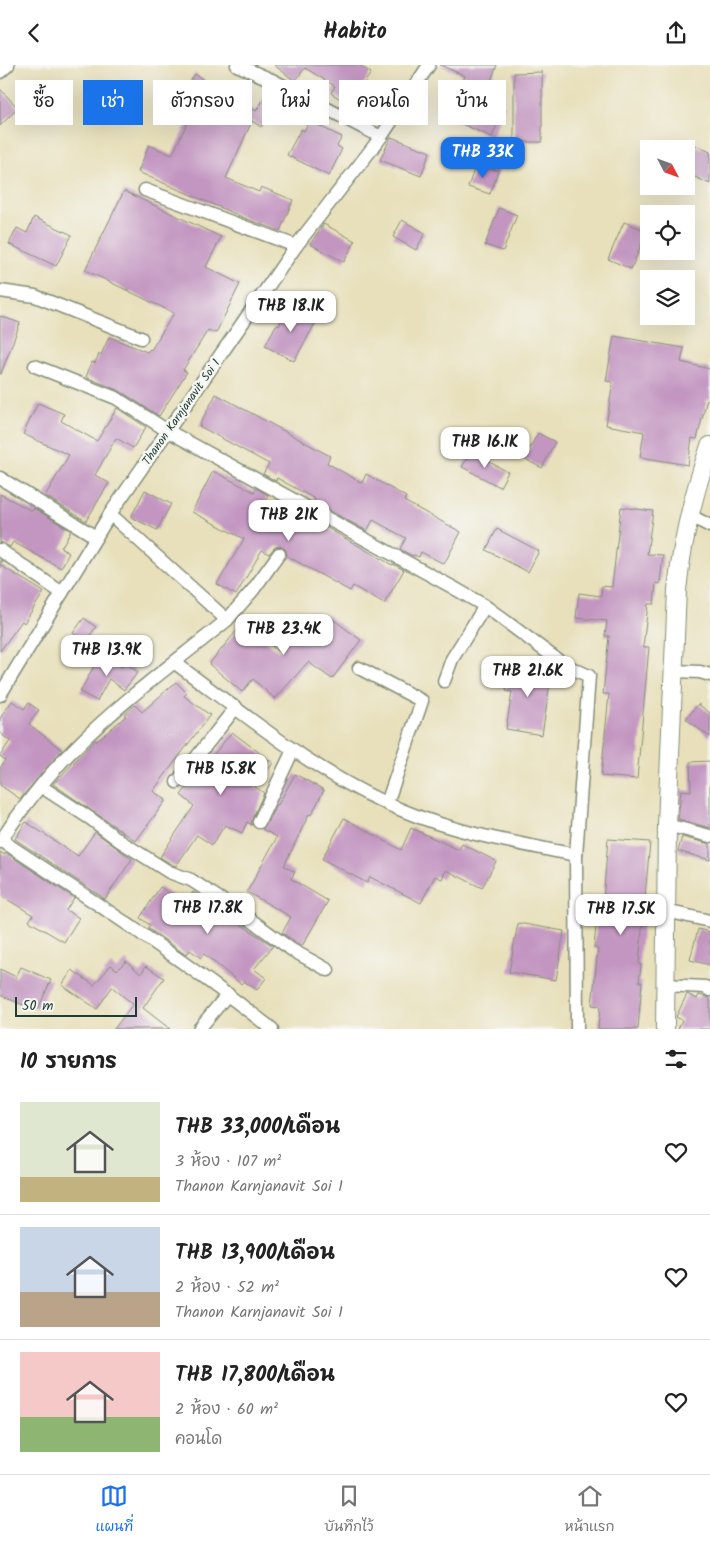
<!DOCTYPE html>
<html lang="th">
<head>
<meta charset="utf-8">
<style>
	:root { --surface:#fff; --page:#f2f2f2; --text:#222; --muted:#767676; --line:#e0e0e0; --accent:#1a73e8 }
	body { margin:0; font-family:Kalam,"Playpen Sans Thai",sans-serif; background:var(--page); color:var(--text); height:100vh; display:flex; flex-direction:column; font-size:19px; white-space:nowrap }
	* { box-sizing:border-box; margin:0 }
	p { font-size:16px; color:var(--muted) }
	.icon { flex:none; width:28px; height:28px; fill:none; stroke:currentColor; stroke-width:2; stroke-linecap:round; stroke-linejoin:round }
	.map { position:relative; height:964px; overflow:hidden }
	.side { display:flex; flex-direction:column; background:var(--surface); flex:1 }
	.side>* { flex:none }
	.hud { position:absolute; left:15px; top:15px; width:680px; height:45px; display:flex; gap:10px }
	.needle { width:32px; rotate:131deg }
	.fabs { position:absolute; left:640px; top:75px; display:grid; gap:10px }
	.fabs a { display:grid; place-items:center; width:55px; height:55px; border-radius:0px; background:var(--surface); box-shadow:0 5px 20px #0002; font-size:25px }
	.scale { position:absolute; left:15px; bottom:12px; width:122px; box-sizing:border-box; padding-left:5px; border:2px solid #1f3d34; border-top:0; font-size:14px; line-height:18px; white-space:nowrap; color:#1f3d34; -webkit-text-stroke:4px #f6f6f2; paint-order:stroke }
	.price { position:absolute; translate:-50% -42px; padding:0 11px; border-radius:10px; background:#fff; color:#222; font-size:16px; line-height:32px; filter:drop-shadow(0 1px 2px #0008) }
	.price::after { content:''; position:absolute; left:50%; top:30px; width:15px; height:11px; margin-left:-8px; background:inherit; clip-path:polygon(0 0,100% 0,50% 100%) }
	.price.active { background:var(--accent); color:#fff }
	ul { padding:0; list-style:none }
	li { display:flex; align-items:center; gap:15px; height:125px; padding:0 20px }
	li+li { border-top:1px solid var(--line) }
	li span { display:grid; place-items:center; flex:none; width:140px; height:100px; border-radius:0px; color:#555 }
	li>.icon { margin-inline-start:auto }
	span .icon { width:60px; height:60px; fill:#fffc; stroke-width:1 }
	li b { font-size:21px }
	h2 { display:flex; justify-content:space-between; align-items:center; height:60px; padding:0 20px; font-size:21px }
	.pill { padding:0 18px; border-radius:0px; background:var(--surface); box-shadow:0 5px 20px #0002; font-size:18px; line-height:45px }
	.pill.active { background:var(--accent); color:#fff }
	header { display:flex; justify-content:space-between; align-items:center; height:65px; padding:0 20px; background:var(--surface); font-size:22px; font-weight:800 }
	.tabs { display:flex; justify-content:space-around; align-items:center; height:70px; border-top:1px solid var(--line); background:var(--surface); font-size:14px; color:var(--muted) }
	.tabs a { display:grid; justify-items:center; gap:2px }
	.tabs .active { color:var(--accent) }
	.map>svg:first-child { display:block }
	.building { fill:#c396c1 }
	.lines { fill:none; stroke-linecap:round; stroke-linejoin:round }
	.street-casing { stroke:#848e78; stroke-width:15 }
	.secondary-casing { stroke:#848e78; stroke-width:20 }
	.street { stroke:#fff; stroke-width:12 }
	.secondary { stroke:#fff; stroke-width:18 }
	.labels { text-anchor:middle; stroke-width:5; stroke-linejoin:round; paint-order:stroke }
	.street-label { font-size:12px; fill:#1f3d34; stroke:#f6f6f2 }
</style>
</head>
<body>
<header><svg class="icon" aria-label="back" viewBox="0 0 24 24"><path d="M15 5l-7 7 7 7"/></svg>Habito<svg class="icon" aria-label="share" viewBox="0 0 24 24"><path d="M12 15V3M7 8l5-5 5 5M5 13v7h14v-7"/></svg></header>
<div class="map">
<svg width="710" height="964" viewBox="0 0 710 964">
	<rect width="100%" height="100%" fill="#f6f6f2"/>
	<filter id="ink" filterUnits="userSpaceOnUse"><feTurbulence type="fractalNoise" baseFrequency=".02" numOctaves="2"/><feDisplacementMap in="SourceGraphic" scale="10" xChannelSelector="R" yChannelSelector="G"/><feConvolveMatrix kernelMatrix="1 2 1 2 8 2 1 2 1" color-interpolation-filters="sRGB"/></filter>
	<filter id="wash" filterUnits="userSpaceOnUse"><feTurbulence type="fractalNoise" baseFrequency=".0096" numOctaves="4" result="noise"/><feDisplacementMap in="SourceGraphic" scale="20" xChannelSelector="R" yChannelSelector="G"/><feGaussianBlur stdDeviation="1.12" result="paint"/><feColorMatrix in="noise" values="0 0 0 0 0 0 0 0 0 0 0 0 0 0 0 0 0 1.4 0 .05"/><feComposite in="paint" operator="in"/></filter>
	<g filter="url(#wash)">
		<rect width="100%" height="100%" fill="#e8e0bb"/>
		<g id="blocks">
			<!-- building -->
			<g class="building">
				<path d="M274,0H359L371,8L362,21L368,25L356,44L331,28L335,21L305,3L295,16Z"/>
				<path d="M440,0H497L485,32L505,40L492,72L448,53L465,11Z"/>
				<path d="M542,7V77H514V8Z"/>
				<path d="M195,9L227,31L230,28L256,46L265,32L276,39L261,62L252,56L226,113L259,127L261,122L293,135L280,166L247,154L138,107L149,80L172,90L195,41L180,31Z"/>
				<path d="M0,24L18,43L0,61Z"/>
				<path d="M309,56L342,72L337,81L342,84L329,111L287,90L301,64L304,66Z"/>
				<path d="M391,72L430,87L421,111L380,95Z"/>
				<path d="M695,80L710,87V119L686,108V98Z"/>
				<path d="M476,99L498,106L490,129L468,122Z"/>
				<path d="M124,126L221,172L206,202L240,219L216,268L208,265L183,305L187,307L159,351L120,326L86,312L92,297L95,298L99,289L101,290L109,272L147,287L150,284L151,285L174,248L85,205Z"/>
				<path d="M499,143L517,150L503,186L485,180Z"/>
				<path d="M34,152L72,170L56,201L9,179L17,163L27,168Z"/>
				<path d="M402,155L425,168L416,185L393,172Z"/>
				<path d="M624,157L647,166L631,204L608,194Z"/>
				<path d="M324,159L355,176L344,197L310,179Z"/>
				<path d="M289,240L317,255L294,296L265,281L276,260L279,261Z"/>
				<path d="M0,251L20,258L1,309H0Z"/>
				<path d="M614,271L684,283L681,297L710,304V335L707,334L697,374L692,373L688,400L640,392L644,367L606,360L613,317L606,316Z"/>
				<path d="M216,329L330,391L327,398L362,418L366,409L406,432L404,436L461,467L444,499L421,487L419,492L414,490L413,491L400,484L406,473L373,455L367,466L314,437L315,434L277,413L276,416L263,409L269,399L199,361Z"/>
				<path d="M38,338L64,349L61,356L97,376L117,343L146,362L133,383L116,373L95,410L109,418L86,456L45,431L69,390L23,369Z"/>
				<path d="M538,368L555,377L542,403L524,394Z"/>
				<path d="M471,387L508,407L500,422L462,402Z"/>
				<path d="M213,406L254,427L256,423L268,430L261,444L298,463L306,451L392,500L393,499L404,505L384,539L353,521L350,526L287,491L286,485L280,481L275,482L269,489L262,485L236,530L217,519L244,474L192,447Z"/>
				<path d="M145,425L171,439L157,465L131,452Z"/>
				<path d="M0,429L32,446L34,443L71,466L61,483L69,488L61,503L13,477L10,482L0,477Z"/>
				<path d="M621,442L653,446L647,489L663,490L660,519L656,518L654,539H648L643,582H649L637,714L601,711L609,629H603L609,571H605L607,556L576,553L579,528L601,531L602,521L612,522Z"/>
				<path d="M497,464L539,486L528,507L486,485Z"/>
				<path d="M0,495L2,496L0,500L44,527L24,558L22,556L0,586Z"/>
				<path d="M327,550L361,575L332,614L308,597L275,634L253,614L242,627L209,599L244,557L279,587L299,560L312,569Z"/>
				<path d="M84,553L96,562L85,577L73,568Z"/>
				<path d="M100,590L122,602L125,598L138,607L124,625L109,614L97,636L80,627Z"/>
				<path d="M510,599L552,605L542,670L506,664L512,627L506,626Z"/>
				<path d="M176,617L187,628L184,631L210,650L153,726L166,735L136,776L53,719L95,675L97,676L126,651L124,650L135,640L142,647Z"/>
				<path d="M12,636L24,644L28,638L39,645L29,659L62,685L20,734L0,720V703L5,695L0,691L10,676L0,668V653Z"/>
				<path d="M698,639L710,648V672L686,654Z"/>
				<path d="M232,667L273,698L255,722L264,728L252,754V760L247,757L242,768L225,760L212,780L197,770L176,801L173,800L160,792L194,741L181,730Z"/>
				<path d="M710,696V763L678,754L681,725L691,726L690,697Z"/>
				<path d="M295,709L324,725L311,750L309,749L284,801L295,807L291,814L328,836L302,881L282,868L291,852L247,827L277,772L262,764L266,760L277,739L278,740Z"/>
				<path d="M344,753L401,785L411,763L459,785L462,779L496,796L482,823L446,805L442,814L435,811L421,838L370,812L367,818L322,794Z"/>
				<path d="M26,757L78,791L95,767L132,794L105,834L15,774Z"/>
				<path d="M682,772L710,779V795L678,786Z"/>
				<path d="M608,774L650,777L639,899L641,900L639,917H642L638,964H598L600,941L592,940L598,884L594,883L596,860H601Z"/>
				<path d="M0,787L5,790L6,788L74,833L66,845L79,853L64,877L29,856L33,850L0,830Z"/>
				<path d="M160,822L185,839L193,827L273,881L254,904L266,913L257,925L244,916L241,919L204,889L201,893L190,885L186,890L148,863L150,860L140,853Z"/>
				<path d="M518,858L564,866L556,915L509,907Z"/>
				<path d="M698,864L710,867V900L690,895Z"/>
				<path d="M126,896L141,909L146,901L164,913L143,943L170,964H114L133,939L112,922L97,944L62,920L72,905L94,920L111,900L117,905Z"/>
				<path d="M21,902L51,915L38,944L24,938L23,940L0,930V904L16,912Z"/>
				<path d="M687,929L697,934L699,930L710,933V964H678L682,955L676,952Z"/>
			</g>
		</g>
	</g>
	<g filter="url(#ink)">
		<use href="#blocks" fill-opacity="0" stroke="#848e78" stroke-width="1"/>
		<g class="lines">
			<!-- street casing -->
			<g class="street-casing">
				<g id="street">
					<path d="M237,0L274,16L381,72"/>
					<path d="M0,7L8,0"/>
					<path d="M145,125L296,181"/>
					<path d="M0,226L35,231L141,273"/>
					<path d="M35,301L116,333L168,366L454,523L485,541L563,599L589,611L576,790L577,964"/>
					<path d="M0,413L96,472"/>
					<path d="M689,450L710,461"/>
					<path d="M0,485L62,528"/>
					<path d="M227,555L253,525L279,489"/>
					<path d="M175,598C247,651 320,712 404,746C459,769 518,778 576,790"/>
					<path d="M359,603L422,636L387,738"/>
					<path d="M674,606L700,607L710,610"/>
					<path d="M444,616L452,594L485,541"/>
					<path d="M0,630L110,449L296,181L381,72L429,0"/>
					<path d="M177,717L236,642"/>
					<path d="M42,722L91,754L120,776L169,807L191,815L240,847L292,885L328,905"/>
					<path d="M259,757L293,685"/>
					<path d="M667,760L710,771"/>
					<path d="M1,775C93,836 186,896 272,964"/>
					<path d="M0,777C22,743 49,708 78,680C124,634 177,596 227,555L110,449"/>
					<path d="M666,846L710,856"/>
					<path d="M665,920L705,922L710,925"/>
					<path d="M199,964L228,929"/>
				</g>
			</g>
			<!-- secondary casing -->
			<g class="secondary-casing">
				<path id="secondary" d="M665,964L667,760L677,525C682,476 693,429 710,381"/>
			</g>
			<!-- street -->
			<use href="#street" class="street"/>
			<!-- secondary -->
			<use href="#secondary" class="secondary"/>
		</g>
	</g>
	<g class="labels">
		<!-- street labels -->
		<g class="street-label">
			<text transform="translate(181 347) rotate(-55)" y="4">Thanon Karnjanavit Soi 1</text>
		</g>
	</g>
</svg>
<div class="fabs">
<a><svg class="needle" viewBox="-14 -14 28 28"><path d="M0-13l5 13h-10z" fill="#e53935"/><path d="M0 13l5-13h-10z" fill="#767676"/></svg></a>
<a><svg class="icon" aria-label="locate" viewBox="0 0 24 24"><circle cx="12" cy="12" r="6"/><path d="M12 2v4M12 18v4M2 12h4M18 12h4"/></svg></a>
<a><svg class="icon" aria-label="layers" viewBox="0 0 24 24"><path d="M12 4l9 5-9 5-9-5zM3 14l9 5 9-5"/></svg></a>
</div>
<div class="scale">50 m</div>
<b class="price active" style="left:483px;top:114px">THB 33K</b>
<b class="price" style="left:291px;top:268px">THB 18.1K</b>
<b class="price" style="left:485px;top:404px">THB 16.1K</b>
<b class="price" style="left:289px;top:477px">THB 21K</b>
<b class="price" style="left:284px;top:591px">THB 23.4K</b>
<b class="price" style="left:107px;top:612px">THB 13.9K</b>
<b class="price" style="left:528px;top:633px">THB 21.6K</b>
<b class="price" style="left:221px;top:731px">THB 15.8K</b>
<b class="price" style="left:208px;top:870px">THB 17.8K</b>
<b class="price" style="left:621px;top:871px">THB 17.5K</b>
<div class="hud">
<a class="pill">ซื้อ</a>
<a class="pill active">เช่า</a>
<a class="pill">ตัวกรอง</a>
<a class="pill">ใหม่</a>
<a class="pill">คอนโด</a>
<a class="pill">บ้าน</a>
</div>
</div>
<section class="side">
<h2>10 รายการ<svg class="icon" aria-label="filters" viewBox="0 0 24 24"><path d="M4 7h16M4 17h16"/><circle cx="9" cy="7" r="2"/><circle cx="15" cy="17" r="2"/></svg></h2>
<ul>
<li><span style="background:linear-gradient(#dfe7d0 75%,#c2b280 0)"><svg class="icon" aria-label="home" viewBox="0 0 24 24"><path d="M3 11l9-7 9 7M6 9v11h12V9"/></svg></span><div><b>THB 33,000/เดือน</b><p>3 ห้อง · 107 m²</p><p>Thanon Karnjanavit Soi 1</p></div><svg class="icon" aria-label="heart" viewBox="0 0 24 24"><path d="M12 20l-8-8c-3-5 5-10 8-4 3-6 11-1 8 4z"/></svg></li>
<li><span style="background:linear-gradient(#c9d6e8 65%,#b9a48a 0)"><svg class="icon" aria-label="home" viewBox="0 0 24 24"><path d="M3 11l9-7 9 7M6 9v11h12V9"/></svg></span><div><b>THB 13,900/เดือน</b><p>2 ห้อง · 52 m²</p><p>Thanon Karnjanavit Soi 1</p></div><svg class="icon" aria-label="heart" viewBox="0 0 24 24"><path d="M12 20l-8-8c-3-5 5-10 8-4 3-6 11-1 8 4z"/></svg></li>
<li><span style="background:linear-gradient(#f6c9c9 65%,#8fb573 0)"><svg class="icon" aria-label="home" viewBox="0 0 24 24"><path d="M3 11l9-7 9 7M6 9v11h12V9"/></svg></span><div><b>THB 17,800/เดือน</b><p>2 ห้อง · 60 m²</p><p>คอนโด</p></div><svg class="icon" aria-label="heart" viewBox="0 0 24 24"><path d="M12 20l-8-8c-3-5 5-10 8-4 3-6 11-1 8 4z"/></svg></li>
</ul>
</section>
<nav class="tabs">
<a class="active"><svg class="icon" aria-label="map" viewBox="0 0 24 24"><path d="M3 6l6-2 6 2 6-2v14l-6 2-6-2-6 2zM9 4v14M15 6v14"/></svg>แผนที่</a>
<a><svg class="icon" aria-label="saved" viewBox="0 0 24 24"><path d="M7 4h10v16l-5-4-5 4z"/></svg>บันทึกไว้</a>
<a><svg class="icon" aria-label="home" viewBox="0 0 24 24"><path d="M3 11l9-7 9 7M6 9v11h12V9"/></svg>หน้าแรก</a>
</nav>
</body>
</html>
